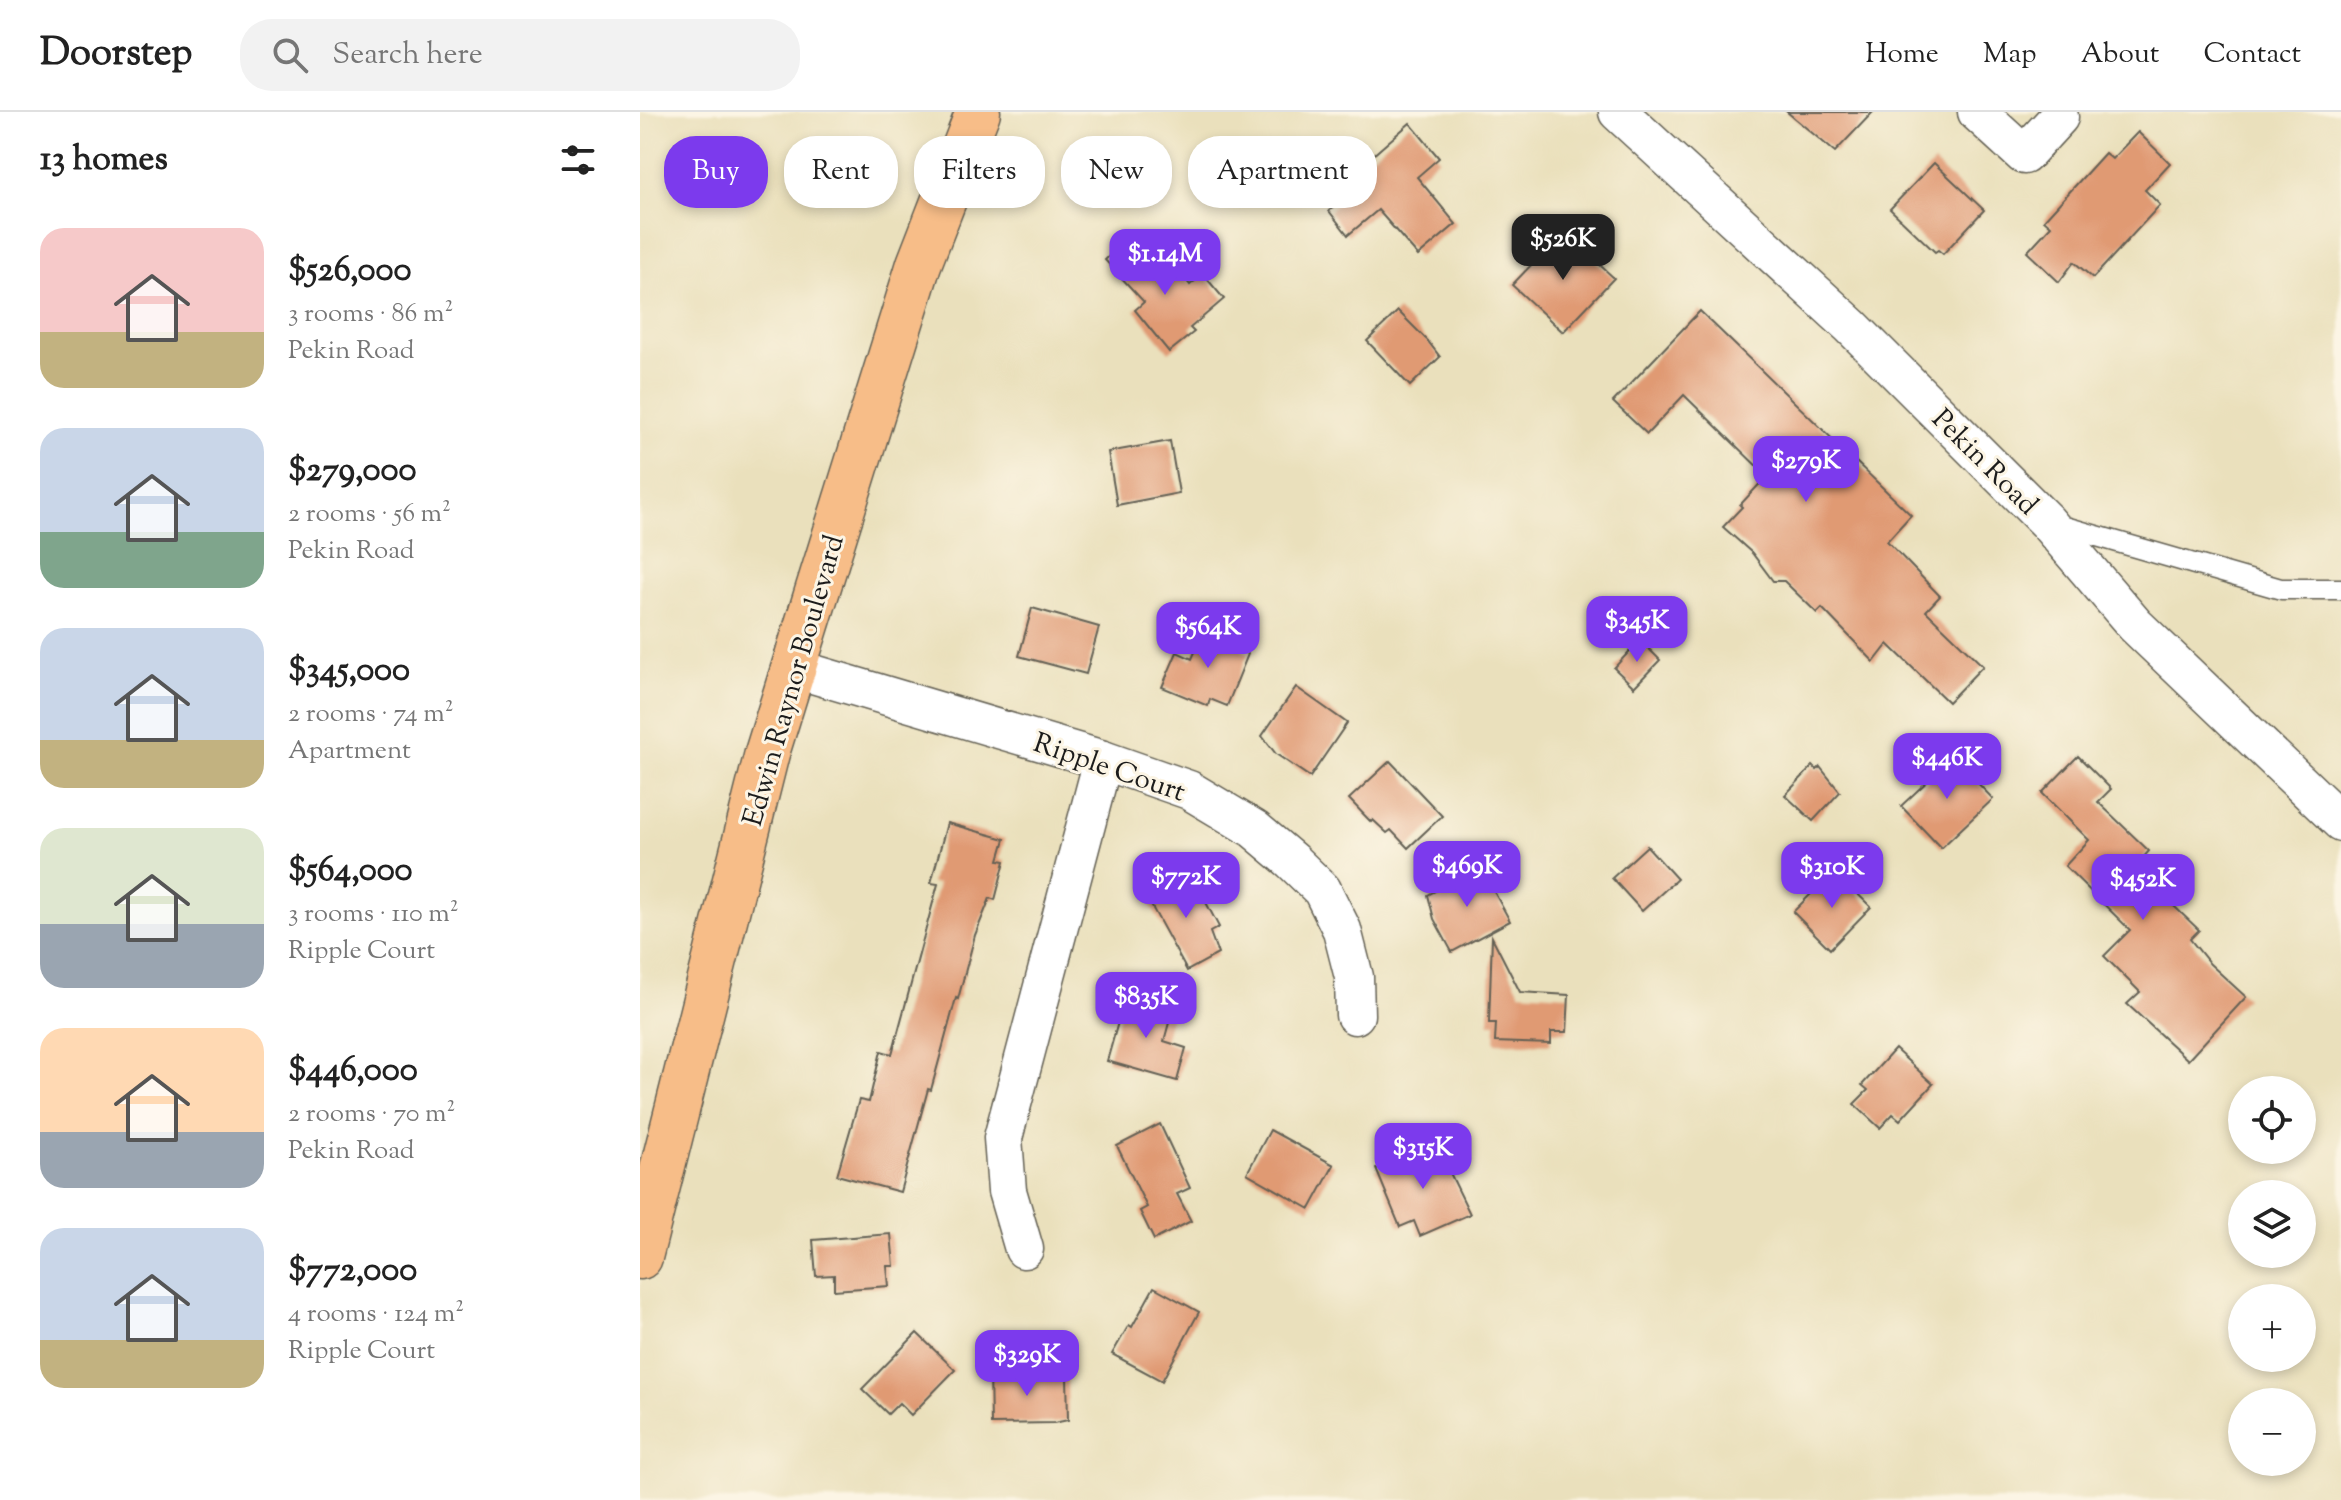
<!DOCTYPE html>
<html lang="en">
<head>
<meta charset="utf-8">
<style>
	:root { --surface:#fff; --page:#f2f2f2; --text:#222; --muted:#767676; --line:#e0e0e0; --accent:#7c3aed }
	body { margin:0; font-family:"Sorts Mill Goudy",serif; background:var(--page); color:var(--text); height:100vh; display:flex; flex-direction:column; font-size:30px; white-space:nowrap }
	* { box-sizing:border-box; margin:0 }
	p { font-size:26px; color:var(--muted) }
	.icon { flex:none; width:44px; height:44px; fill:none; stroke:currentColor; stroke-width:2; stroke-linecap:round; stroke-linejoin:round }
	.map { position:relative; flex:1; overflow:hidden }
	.side { display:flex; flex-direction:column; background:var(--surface); width:640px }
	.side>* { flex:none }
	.top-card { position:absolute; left:24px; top:24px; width:760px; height:72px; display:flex; gap:16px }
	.controls { position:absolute; left:1588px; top:964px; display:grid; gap:16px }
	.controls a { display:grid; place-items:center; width:88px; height:88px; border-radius:50%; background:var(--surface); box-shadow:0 4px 12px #0003; font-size:40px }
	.price { position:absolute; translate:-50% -68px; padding:0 18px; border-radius:16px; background:var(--accent); color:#fff; font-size:26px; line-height:52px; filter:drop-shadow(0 2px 4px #0008) }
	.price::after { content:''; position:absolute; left:50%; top:48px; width:24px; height:18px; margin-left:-12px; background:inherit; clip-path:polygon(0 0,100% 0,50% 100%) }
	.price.on { background:#222; color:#fff }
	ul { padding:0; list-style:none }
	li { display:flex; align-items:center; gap:24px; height:200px; padding:0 40px }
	li span { display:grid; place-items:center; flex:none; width:224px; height:160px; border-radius:24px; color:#555 }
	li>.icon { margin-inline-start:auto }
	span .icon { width:96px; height:96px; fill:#fffc; stroke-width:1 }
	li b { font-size:34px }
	h2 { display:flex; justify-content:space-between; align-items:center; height:96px; padding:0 40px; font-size:34px }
	.pill { padding:0 28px; border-radius:32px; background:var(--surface); box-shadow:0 4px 12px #0003; font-size:28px; line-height:72px }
	.pill.on { background:var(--accent); color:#fff }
	header { display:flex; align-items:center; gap:48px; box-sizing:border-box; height:112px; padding:0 40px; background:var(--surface); border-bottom:2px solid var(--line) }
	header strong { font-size:38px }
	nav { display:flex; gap:44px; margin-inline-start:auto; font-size:28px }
	.search { width:560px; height:72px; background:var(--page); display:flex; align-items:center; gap:20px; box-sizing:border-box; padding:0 28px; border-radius:32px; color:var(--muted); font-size:30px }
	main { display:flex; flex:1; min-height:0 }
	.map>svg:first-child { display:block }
	.building { fill:#e09a73 }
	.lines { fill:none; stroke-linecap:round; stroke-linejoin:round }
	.lane-casing { stroke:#646154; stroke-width:23 }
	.street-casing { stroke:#646154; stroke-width:41 }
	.primary-casing { stroke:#646154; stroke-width:47 }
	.lane { stroke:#fff; stroke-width:20 }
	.street { stroke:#fff; stroke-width:38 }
	.primary { stroke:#f7bd88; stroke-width:44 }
	.labels { text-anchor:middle; stroke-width:6; stroke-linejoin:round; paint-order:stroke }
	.street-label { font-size:28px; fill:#1c1c1c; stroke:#fcf5e5 }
</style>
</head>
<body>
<header>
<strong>Doorstep</strong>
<div class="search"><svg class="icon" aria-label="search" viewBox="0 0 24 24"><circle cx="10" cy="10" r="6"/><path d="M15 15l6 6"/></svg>Search here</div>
<nav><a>Home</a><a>Map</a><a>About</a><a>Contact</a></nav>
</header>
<main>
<section class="side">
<h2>13 homes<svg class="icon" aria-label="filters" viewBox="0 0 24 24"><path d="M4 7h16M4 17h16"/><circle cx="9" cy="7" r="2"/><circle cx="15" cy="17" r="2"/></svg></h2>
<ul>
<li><span style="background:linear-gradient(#f6c9c9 65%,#c2b280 0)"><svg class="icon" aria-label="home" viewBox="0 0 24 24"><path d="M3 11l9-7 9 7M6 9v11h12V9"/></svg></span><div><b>$526,000</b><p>3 rooms · 86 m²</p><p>Pekin Road</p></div></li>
<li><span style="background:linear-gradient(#c9d6e8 65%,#7fa58c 0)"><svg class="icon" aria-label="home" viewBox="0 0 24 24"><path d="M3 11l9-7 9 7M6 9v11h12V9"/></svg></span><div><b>$279,000</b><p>2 rooms · 56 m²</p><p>Pekin Road</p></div></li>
<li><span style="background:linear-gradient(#c9d6e8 70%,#c2b280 0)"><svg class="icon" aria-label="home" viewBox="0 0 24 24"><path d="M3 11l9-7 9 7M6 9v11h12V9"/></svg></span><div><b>$345,000</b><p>2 rooms · 74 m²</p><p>Apartment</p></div></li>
<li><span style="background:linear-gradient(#dfe7d0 60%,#9aa5b1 0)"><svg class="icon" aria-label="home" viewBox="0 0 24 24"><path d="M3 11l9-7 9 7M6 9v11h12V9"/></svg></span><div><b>$564,000</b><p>3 rooms · 110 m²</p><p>Ripple Court</p></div></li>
<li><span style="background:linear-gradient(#ffd9b3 65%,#9aa5b1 0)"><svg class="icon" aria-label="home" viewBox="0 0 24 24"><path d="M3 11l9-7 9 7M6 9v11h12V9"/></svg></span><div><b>$446,000</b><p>2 rooms · 70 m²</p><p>Pekin Road</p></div></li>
<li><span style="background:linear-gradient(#c9d6e8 70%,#c2b280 0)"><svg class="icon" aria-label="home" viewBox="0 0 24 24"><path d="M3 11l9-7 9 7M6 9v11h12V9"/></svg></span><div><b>$772,000</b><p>4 rooms · 124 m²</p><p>Ripple Court</p></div></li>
</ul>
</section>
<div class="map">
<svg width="1701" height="1388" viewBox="0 0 1701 1388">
	<rect width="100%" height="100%" fill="#fcf5e5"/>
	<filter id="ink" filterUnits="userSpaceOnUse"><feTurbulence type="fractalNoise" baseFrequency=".0125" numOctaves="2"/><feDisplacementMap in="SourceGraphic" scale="16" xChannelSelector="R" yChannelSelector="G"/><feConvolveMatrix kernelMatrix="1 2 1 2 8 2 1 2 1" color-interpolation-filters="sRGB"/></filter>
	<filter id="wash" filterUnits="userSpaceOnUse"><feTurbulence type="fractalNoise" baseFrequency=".006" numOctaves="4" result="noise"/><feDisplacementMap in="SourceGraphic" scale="32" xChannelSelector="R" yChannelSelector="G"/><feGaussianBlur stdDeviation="1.8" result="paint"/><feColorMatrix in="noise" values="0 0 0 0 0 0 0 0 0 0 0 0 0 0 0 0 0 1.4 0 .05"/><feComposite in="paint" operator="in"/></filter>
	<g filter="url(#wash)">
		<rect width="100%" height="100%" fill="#eae0bc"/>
		<g id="blocks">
			<!-- building -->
			<g class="building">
				<path d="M1147,0H1233L1195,40Z"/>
				<path d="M770,11L799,46L777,65L816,112L778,144L738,98L708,123L689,99L717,75L708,65Z"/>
				<path d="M1498,20L1530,51L1505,78L1520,93L1453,166L1434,150L1419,170L1387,140L1411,114L1404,108L1465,41L1472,47Z"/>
				<path d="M1294,51L1344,98L1303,142L1298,138L1295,140L1250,97Z"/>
				<path d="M921,122L933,132L935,130L974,166L923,220L872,173Z"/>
				<path d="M485,129L519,165L534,153L550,173L563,162L584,187L550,216L554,220L529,240L495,198L504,190L465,148Z"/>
				<path d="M758,199L787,228L800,245L770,274L727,229Z"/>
				<path d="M1060,199L1271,403L1247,429L1300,484L1286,499L1343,554L1308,590L1248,532L1234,550L1182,496L1177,501L1144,469H1133L1112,441L1083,415L1102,395L1100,393L1127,364L1044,283L1007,322L973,290Z"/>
				<path d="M530,329L539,381L477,393L468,340Z"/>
				<path d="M392,496L459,515L446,562L379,544Z"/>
				<path d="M567,512L608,542L587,594L570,587L568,594L522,575L537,540L552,547Z"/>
				<path d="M1000,528L1020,548L994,575L974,556Z"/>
				<path d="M656,575L707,611L670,665L636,642L622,624Z"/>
				<path d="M1309,641L1353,687L1301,736L1261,694L1292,665L1289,662Z"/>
				<path d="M1438,644L1471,677L1458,690L1509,739L1494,756L1559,818L1550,827L1570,852L1606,885L1548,948L1487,892L1500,880L1464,844L1490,818L1425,754L1449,728L1402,681Z"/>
				<path d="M750,649L802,704L768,736L751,718L747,721L733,708L731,710L709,687Z"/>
				<path d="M1173,654L1177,658L1180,655L1200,680L1173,709L1145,683Z"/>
				<path d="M307,711L365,727L359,748L365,749L355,788L350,786L335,823L318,887L316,886L291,978L288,977L260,1080L197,1063L219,988L229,990L241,939L252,942L298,772L291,771Z"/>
				<path d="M1007,734L1037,767L1002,799L972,766Z"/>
				<path d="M840,754L870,809L812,840L794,807L788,783Z"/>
				<path d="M1194,759L1231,795L1190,837L1153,800Z"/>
				<path d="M550,760L579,815L570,820L578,842L547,859L506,784Z"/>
				<path d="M852,825L880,880L929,883L927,920H911V932L855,930L856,911H849Z"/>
				<path d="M486,882L533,896L524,929L546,936L537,969L467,949Z"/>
				<path d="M1255,937L1293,972L1260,1008L1253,1002L1240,1016L1214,992L1228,978L1222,973Z"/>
				<path d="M520,1012L550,1076L537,1082L551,1109L514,1128L500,1099L507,1095L477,1034Z"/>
				<path d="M630,1018L694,1053L670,1097L607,1061Z"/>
				<path d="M796,1032L830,1102L780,1124L774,1109L760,1115L736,1057Z"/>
				<path d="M251,1122L254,1154H247L249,1174L194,1178V1163L176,1164L173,1128Z"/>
				<path d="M514,1175L559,1200L522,1269L472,1242L489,1213L492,1215Z"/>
				<path d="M277,1221L315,1258L271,1303L259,1291L248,1302L222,1277Z"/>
				<path d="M383,1256V1265L427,1264L428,1308L414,1311L351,1312L350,1257Z"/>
			</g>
		</g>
	</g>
	<g filter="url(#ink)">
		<use href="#blocks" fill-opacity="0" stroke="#646154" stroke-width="2"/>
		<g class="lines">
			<!-- lane casing -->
			<g class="lane-casing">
				<path id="lane" d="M1415,412L1641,477H1701"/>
			</g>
			<!-- street casing -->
			<g class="street-casing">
				<g id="street">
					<path d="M978,0L1211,214L1407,410L1495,513L1701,710"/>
					<path d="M1337,0L1384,43L1419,5"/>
					<path d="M153,556L463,648L549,678L614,717L652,749L682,778L702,818L714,865L715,903"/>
					<path d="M384,1137L367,1079L363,1026L463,648"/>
				</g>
			</g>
			<!-- primary casing -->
			<g class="primary-casing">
				<path id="primary" d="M0,1145L127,641L279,152L338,0"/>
			</g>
			<!-- lane -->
			<use href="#lane" class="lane"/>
			<!-- street -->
			<use href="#street" class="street"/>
			<!-- primary -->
			<use href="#primary" class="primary"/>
		</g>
	</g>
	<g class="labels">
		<!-- street labels -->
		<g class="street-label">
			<text transform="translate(1346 349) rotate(45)" y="10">Pekin Road</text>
			<text transform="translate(152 568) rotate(-74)" y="10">Edwin Raynor Boulevard</text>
			<text transform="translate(470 654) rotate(19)" y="10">Ripple Court</text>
		</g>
	</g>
</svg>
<div class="controls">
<a><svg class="icon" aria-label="locate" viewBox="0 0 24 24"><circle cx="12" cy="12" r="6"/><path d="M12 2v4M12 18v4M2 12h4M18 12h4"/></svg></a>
<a><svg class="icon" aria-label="layers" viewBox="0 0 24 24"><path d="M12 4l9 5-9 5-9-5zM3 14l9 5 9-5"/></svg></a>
<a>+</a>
<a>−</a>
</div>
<b class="price on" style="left:923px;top:170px">$526K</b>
<b class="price" style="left:525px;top:185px">$1.14M</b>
<b class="price" style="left:1166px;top:392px">$279K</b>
<b class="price" style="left:997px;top:552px">$345K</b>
<b class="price" style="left:568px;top:558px">$564K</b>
<b class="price" style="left:1307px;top:689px">$446K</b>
<b class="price" style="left:827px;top:797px">$469K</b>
<b class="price" style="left:1192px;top:798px">$310K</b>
<b class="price" style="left:546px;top:808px">$772K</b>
<b class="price" style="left:1503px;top:810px">$452K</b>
<b class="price" style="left:506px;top:928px">$835K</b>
<b class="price" style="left:783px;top:1079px">$315K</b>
<b class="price" style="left:387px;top:1286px">$329K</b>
<div class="top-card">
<a class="pill on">Buy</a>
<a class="pill">Rent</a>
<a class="pill">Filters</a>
<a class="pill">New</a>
<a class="pill">Apartment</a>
</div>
</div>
</main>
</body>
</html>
